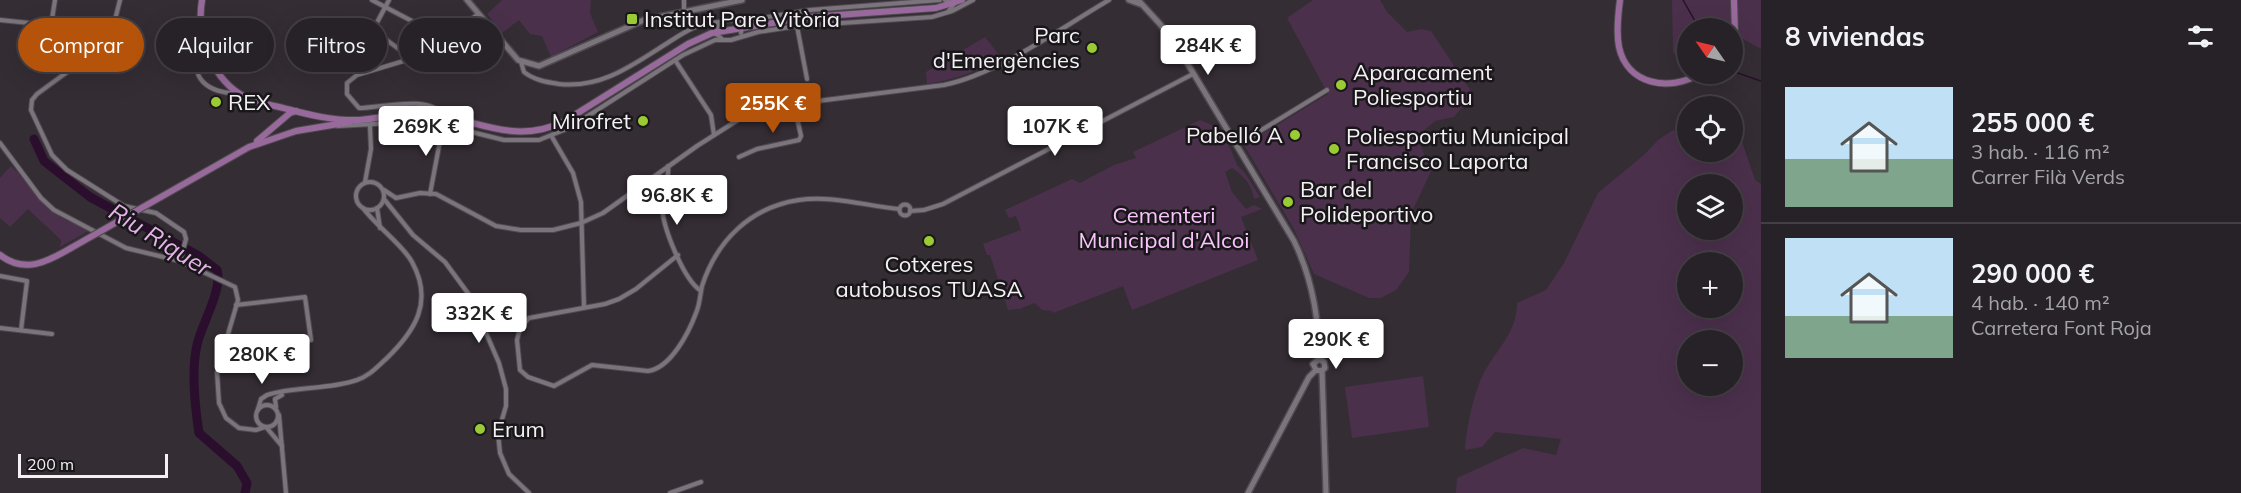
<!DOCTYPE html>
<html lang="es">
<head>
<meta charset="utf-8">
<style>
	:root { --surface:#272227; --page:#332f33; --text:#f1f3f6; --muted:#a4a4a7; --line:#433f44; --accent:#b45309 }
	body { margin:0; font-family:Mulish,sans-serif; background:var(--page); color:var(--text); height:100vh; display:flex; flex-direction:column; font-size:22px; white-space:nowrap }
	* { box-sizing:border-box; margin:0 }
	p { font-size:20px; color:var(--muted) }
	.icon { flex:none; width:33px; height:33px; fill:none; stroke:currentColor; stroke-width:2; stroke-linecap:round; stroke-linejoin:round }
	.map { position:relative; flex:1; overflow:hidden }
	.side { display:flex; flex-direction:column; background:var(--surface); width:480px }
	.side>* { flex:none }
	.top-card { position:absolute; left:18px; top:18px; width:570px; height:54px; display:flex; gap:12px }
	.needle { width:39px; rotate:304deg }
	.controls { position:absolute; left:1677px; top:18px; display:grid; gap:12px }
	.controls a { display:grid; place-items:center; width:66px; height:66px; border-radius:50%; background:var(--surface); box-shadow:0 6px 24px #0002,0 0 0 2px var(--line); font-size:30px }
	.scale { position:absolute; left:18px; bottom:15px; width:150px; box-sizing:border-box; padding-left:6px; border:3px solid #f4f0f4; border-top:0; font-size:16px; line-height:21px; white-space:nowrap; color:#f4f0f4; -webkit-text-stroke:4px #19171a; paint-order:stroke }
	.price { position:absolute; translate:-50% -51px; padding:0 14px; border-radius:6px; background:#fff; color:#222; font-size:20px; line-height:39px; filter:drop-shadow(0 2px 3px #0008) }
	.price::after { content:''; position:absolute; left:50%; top:36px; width:18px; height:14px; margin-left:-9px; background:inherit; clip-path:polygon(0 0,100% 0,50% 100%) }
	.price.selected { background:var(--accent); color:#fff }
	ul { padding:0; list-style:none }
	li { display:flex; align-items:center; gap:18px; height:150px; padding:0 24px }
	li+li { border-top:2px solid var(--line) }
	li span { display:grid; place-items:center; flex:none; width:168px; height:120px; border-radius:0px; color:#555 }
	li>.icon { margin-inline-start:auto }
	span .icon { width:72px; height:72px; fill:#fffc; stroke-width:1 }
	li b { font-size:26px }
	h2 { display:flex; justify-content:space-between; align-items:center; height:72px; padding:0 24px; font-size:26px }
	.chip { padding:0 21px; border-radius:27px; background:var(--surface); box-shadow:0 6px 24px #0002,0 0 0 2px var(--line); font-size:21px; line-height:54px }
	.chip.selected { background:var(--accent); color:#fff }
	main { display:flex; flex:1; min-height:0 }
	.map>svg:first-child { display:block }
	.green { fill:#4b304c; fill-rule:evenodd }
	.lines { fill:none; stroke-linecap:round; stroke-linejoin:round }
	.stream { stroke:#2b0e2d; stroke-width:1.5 }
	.river { stroke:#2b0e2d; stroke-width:9 }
	.street-casing { stroke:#4f4a4f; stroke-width:6 }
	.secondary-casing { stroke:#4f4a4f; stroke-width:8 }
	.primary-casing { stroke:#4f4a4f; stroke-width:8 }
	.street { stroke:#7b747c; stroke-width:4 }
	.secondary { stroke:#7b747c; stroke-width:5 }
	.primary { stroke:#986a9c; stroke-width:6 }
	.primary-bridge-casing { stroke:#4f4a4f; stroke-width:8; stroke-linecap:butt }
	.primary-bridge { stroke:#986a9c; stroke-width:6 }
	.poi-dot { fill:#9acb34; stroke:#19171a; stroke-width:2 }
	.labels { text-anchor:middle; stroke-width:5; stroke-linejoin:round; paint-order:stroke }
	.poi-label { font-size:22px; fill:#f4f0f4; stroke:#19171a; text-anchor:start }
	.park-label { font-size:22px; fill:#fac3fd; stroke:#19171a }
	.water-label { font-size:24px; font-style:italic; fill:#e7b1ea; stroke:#19171a }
</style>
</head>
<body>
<main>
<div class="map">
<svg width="1761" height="493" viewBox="0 0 1761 493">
	<rect width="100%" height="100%" fill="#342d34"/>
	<!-- green -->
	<g class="green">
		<path d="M502,0H591L590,13L598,32L551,57L542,36L530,34L519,20L502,33L487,14Z"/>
		<path d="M1313,0H1380L1387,12L1407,32L1421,29L1431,31L1473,94L1454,117L1435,121L1421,133L1419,142L1431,171L1411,214L1409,272L1396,290L1381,298H1369L1314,274L1294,229L1244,145L1328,94L1287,18Z"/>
		<path d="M1672,0H1761V49L1743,39L1733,43L1732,28H1688L1687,66L1682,65L1673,52Z"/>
		<path d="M985,37L1002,59C977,71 954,80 927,84L926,72Z"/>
		<path d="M1200,120L1217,127L1231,150L1237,165L1245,173L1260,197L1254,199C1252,185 1244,176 1232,168L1225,172L1232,192L1246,209L1254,205L1262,209L1241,217L1258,260L1132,310L1123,286L1053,313L1052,311L1042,310L1035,303L1019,309L1008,310L990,255H987L983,244L1021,230L1016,216L1009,218L1005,210L1072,179L1080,183L1114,165L1136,158L1133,152Z"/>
		<path d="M1673,130L1687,136L1688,152H1732L1733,139L1740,136L1755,180L1761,184V493H1456L1457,478L1523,448L1556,455L1561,439L1495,432L1482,447L1465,450C1466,428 1475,387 1486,369C1499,347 1517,331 1517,303L1546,290L1564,263L1598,193L1645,154L1658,140ZM1732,184V230H1688V184ZM1688,262H1732V308H1688ZM1688,340H1732V386H1688Z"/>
		<path d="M11,166C32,186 44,208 69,222L72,221L90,230L60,247L61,240L28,209L10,227L0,218V178Z"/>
		<path d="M1423,376L1429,427L1352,438L1345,387Z"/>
	</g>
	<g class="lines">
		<!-- stream -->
		<g class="stream">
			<path d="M1683,0L1699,28"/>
			<path d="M1732,71L1761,81"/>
		</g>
		<!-- river -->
		<path class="river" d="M34,139L44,161L90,197L199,256L217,270C223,290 201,325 197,345C191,371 195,407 199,433L237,466L247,483L245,493"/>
		<!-- street casing -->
		<g class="street-casing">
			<g id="street">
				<path d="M120,0L115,20L102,41L74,67L37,94L32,100L31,110L52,155L67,170L124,206L156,213L184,232L186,239L180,261"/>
				<path d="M372,0L446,39L478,14"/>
				<path d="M389,0L373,30L407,55V60L357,75L347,83V94L359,108C380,108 431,94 443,116"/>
				<path d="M684,0V10"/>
				<path d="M945,0L954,4L948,12"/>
				<path d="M0,20L49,25L52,19L55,0"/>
				<path d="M738,22L810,10L940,0"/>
				<path d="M797,26L807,79"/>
				<path d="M722,39L715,33C717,21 728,18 738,22L742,28L741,33"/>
				<path d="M206,48C182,76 211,95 238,93"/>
				<path d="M675,60L711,115L714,135"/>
				<path d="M521,62L524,72C534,80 546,82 559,84C602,89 634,64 669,42C686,31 700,22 721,22"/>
				<path d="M338,126L427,121L504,140H539L569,128L683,55L715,40H731L758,32L797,26L932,17L952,11L973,0"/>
				<path d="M552,137L573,173L581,202L584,307"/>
				<path d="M0,143L41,198L54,210L126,248L180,261L235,287L238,300L217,372L219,403L226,418L239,428L256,430L265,427"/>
				<path d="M1237,145L1327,90"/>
				<path d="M739,157L757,149L799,140L801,136L794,104"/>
				<path d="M668,166C670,178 662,190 662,203C661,224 683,279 701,291"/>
				<circle cx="370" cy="196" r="14"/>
				<path d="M365,182L371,149L370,126"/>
				<path d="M384,190L396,198L420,193L436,194L496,226L521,230H553L581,223L603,213L697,146L738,120L756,112L794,104L944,85C998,74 1061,28 1109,0"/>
				<path d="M430,194L443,125"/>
				<path d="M384,199L413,235L445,262L470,296L499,363L506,389V406L498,433L500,453L509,474L529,493"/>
				<circle cx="905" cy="210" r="5.5"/>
				<path d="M377,208L380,228"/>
				<path d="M910,211L924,210L943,204L1193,74"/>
				<path d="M678,255L636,289L619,299L605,304L529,318L520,328L517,340L520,370L528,377L554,386L592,365L648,371C671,368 689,332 696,313C700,304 700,295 702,286C717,240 751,207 799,200C831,195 867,206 899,209"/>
				<path d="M0,276L27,281L21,330"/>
				<path d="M0,328L52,334"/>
				<path d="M222,352L311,340L305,297L236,305"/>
				<circle cx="267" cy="416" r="11"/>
				<path d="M276,407L275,399L282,395"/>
				<path d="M258,409L261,399L267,395C296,386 328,390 357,380C369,376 377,367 386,359C415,331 434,302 412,262C403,245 377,227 363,208"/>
				<path d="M279,415L286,493"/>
				<path d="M266,427L282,446"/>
				<path d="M670,493L701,482"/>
			</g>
		</g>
		<!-- secondary casing -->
		<g class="secondary-casing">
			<g id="secondary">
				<path d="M467,0L518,60L539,66L644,20L742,0"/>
				<path d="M1129,0L1140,4"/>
				<path d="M1138,0L1160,24L1177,46L1294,241C1312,278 1319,318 1319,359L1313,364L1316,370"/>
				<path d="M1322,371L1326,493"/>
				<path d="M1248,493L1309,377L1316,370L1321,371L1325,368L1324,362L1319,359"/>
			</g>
		</g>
		<!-- primary casing -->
		<g class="primary-casing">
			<g id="primary">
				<path d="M202,0C196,36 212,81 247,98C259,104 274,105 287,109C310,115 334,121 359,120C380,119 401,112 423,113C475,117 512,147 565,121L688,44L712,33L809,17L936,8L962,0"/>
				<path d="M1620,0C1618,15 1616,32 1619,47C1627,85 1670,92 1699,74"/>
				<path d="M1732,40L1735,34L1734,0"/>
				<path d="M257,141L290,113L296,111"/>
				<path d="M249,147L296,131L350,122"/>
				<path d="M0,255C25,274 47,262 71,248"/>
			</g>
		</g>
		<!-- street -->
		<use href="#street" class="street"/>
		<!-- secondary -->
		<use href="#secondary" class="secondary"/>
		<!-- primary -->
		<use href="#primary" class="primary"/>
		<!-- primary-bridge casing -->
		<g class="primary-bridge-casing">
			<path id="primary-bridge" d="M71,248L249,147"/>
		</g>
		<!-- primary-bridge -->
		<use href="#primary-bridge" class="primary-bridge"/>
	</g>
	<!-- markers -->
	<g class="poi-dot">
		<rect x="626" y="13" width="12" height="12" rx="3"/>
		<circle cx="1092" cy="48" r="6"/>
		<circle cx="1341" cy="85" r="6"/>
		<circle cx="216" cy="102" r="6"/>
		<circle cx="643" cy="121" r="6"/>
		<circle cx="1295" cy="135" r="6"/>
		<circle cx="1334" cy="149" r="6"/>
		<circle cx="1288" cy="202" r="6"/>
		<circle cx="929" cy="241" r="6"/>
		<circle cx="480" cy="429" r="6"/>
	</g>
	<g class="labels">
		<!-- poi labels -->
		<g class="poi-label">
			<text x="644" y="27">Institut Pare Vitòria</text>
			<text x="1080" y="43" text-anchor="end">Parc<tspan x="1080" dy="25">d'Emergències</tspan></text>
			<text x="1353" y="80">Aparacament<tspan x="1353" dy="25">Poliesportiu</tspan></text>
			<text x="228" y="110">REX</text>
			<text x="631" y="129" text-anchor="end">Mirofret</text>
			<text x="1283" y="143" text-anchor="end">Pabelló A</text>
			<text x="1346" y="144">Poliesportiu Municipal<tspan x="1346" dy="25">Francisco Laporta</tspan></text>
			<text x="1300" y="197">Bar del<tspan x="1300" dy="25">Polideportivo</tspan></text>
			<text x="929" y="272" text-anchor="middle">Cotxeres<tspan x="929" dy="25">autobusos TUASA</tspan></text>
			<text x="492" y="437">Erum</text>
		</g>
		<!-- park labels -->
		<g class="park-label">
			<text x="1164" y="223">Cementeri<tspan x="1164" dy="25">Municipal d'Alcoi</tspan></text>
		</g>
		<!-- water labels -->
		<g class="water-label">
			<text transform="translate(160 240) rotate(32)" y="8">Riu Riquer</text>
		</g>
	</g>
</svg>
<div class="controls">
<a><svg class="needle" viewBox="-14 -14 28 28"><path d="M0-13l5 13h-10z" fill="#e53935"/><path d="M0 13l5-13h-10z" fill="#a4a4a7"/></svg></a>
<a><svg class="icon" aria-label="locate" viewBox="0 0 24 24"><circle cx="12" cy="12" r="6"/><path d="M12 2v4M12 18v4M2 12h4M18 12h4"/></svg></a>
<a><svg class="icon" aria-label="layers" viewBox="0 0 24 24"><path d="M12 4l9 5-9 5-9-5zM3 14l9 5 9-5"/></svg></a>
<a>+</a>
<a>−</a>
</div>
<div class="scale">200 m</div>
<b class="price" style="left:1208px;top:76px">284K €</b>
<b class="price selected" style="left:773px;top:134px">255K €</b>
<b class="price" style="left:426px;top:157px">269K €</b>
<b class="price" style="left:1055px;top:157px">107K €</b>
<b class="price" style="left:677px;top:226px">96.8K €</b>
<b class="price" style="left:479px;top:344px">332K €</b>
<b class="price" style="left:1336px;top:370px">290K €</b>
<b class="price" style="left:262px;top:385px">280K €</b>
<div class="top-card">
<a class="chip selected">Comprar</a>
<a class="chip">Alquilar</a>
<a class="chip">Filtros</a>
<a class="chip">Nuevo</a>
</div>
</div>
<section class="side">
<h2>8 viviendas<svg class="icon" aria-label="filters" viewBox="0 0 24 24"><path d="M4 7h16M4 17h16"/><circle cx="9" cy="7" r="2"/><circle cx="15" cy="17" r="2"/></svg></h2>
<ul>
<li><span style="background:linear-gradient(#bfe0f5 60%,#7fa58c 0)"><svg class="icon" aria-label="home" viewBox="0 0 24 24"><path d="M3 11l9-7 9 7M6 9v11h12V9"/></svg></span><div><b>255 000 €</b><p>3 hab. · 116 m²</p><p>Carrer Filà Verds</p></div></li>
<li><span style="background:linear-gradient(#bfe0f5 65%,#7fa58c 0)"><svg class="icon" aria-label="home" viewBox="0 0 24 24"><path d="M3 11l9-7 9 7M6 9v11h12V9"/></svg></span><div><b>290 000 €</b><p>4 hab. · 140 m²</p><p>Carretera Font Roja</p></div></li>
</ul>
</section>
</main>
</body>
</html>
